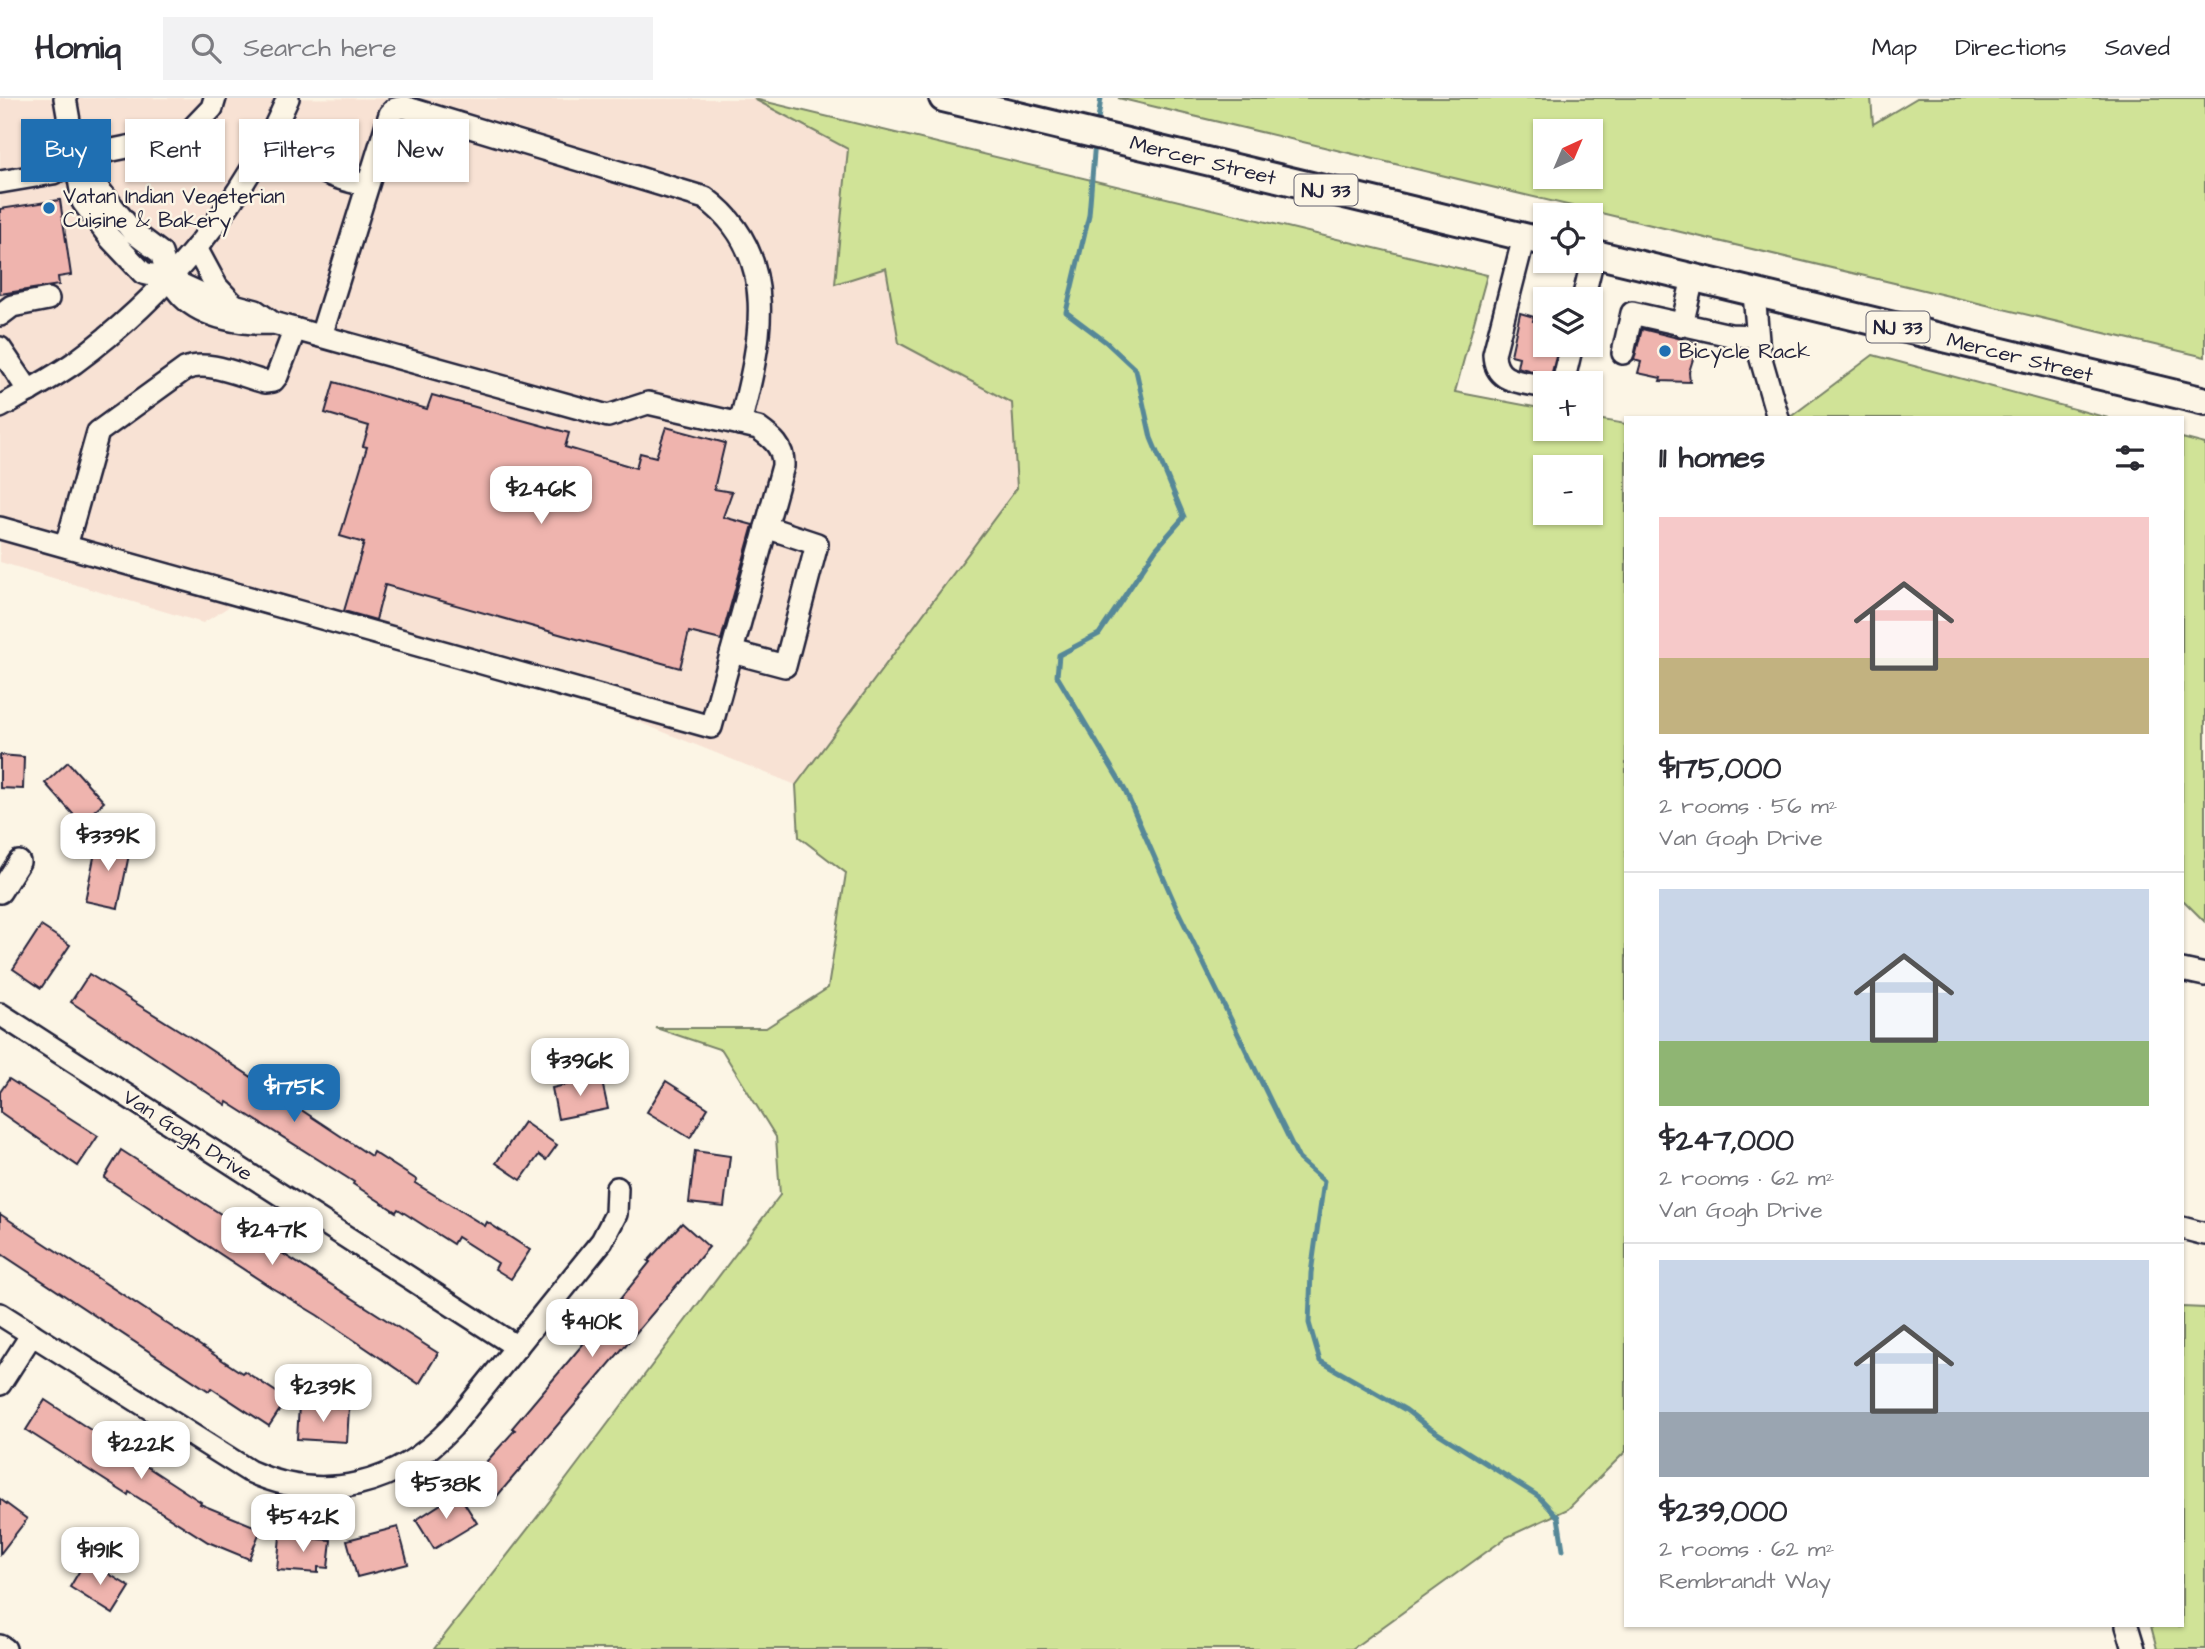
<!DOCTYPE html>
<html lang="en">
<head>
<meta charset="utf-8">
<style>
	:root { --surface:#fff; --page:#f2f2f3; --text:#2b2b33; --muted:#7c7c81; --line:#e1e1e2; --accent:#1f6fb2 }
	body { margin:0; font-family:"Architects Daughter",sans-serif; background:var(--page); color:var(--text); height:100vh; display:flex; flex-direction:column; font-size:26px; white-space:nowrap }
	* { box-sizing:border-box; margin:0 }
	p { font-size:23px; color:var(--muted) }
	.icon { flex:none; width:38px; height:38px; fill:none; stroke:currentColor; stroke-width:2; stroke-linecap:round; stroke-linejoin:round }
	.map { position:relative; flex:1; overflow:hidden }
	.side { position:absolute; left:1624px; top:318px; width:560px; height:1211px; display:flex; flex-direction:column; background:var(--surface); border-radius:0px; box-shadow:0 2px 5px #0004 }
	.side>* { flex:none }
	.hud { position:absolute; left:21px; top:21px; width:665px; height:63px; display:flex; gap:14px }
	.needle { width:46px; rotate:44deg }
	.tools { position:absolute; left:1533px; top:21px; display:grid; gap:14px }
	.tools a { display:grid; place-items:center; width:70px; height:70px; border-radius:0px; background:var(--surface); box-shadow:0 2px 5px #0004; font-size:35px }
	.price { position:absolute; translate:-50% -60px; padding:0 16px; border-radius:14px; background:#fff; color:#222; font-size:23px; line-height:46px; filter:drop-shadow(0 2px 4px #0008) }
	.price::after { content:''; position:absolute; left:50%; top:42px; width:21px; height:16px; margin-left:-10px; background:inherit; clip-path:polygon(0 0,100% 0,50% 100%) }
	.price.current { background:var(--accent); color:#fff }
	ul { padding:0; list-style:none }
	li { display:grid; align-content:center; gap:14px; height:371px; padding:0 35px }
	li+li { border-top:2px solid var(--line) }
	li span { display:grid; place-items:center; height:217px; border-radius:0px; color:#555 }
	li>.icon { margin-inline-start:auto }
	span .icon { width:126px; height:126px; fill:#fffc; stroke-width:1 }
	li b { font-size:30px }
	h2 { display:flex; justify-content:space-between; align-items:center; height:84px; padding:0 35px; font-size:30px }
	.pill { padding:0 24px; border-radius:0px; background:var(--surface); box-shadow:0 2px 5px #0004; font-size:24px; line-height:63px }
	.pill.current { background:var(--accent); color:#fff }
	header { display:flex; align-items:center; gap:42px; box-sizing:border-box; height:98px; padding:0 35px; background:var(--surface); border-bottom:2px solid var(--line) }
	header strong { font-size:33px }
	nav { display:flex; gap:38px; margin-inline-start:auto; font-size:24px }
	.search { width:490px; height:63px; background:var(--page); display:flex; align-items:center; gap:18px; box-sizing:border-box; padding:0 24px; border-radius:0px; color:var(--muted); font-size:26px }
	.map>svg:first-child { display:block }
	.built { fill:#f8e2d4 }
	.green { fill:#d0e397; stroke:#798269; stroke-width:2; fill-rule:evenodd }
	.lines { fill:none; stroke-linecap:round; stroke-linejoin:round }
	.stream { stroke:#578898; stroke-width:5 }
	.building { fill:#efb4ae; stroke:#22223b; stroke-width:2 }
	.minor-casing { stroke:#22223b; stroke-width:26 }
	.major-casing { stroke:#22223b; stroke-width:32 }
	.minor { stroke:#fcf5e5; stroke-width:21 }
	.major { stroke:#fcf5e5; stroke-width:26 }
	.poi-dot { fill:#1f6fb2; stroke:#fcf5e5; stroke-width:2.5 }
	.labels { text-anchor:middle; stroke-width:5; stroke-linejoin:round; paint-order:stroke }
	.shield { fill:#fcf5e5; stroke:#63616e; stroke-width:2 }
	.shield-label { font-size:19px; font-weight:bold; fill:#22223b }
	.street-label { font-size:21px; fill:#22223b; stroke:#fcf5e5 }
	.poi-label { font-size:21px; fill:#22223b; stroke:#fcf5e5; text-anchor:start }
</style>
</head>
<body>
<header>
<strong>Homiq</strong>
<div class="search"><svg class="icon" aria-label="search" viewBox="0 0 24 24"><circle cx="10" cy="10" r="6"/><path d="M15 15l6 6"/></svg>Search here</div>
<nav><a>Map</a><a>Directions</a><a>Saved</a></nav>
</header>
<div class="map">
<svg width="2205" height="1551" viewBox="0 0 2205 1551">
	<rect width="100%" height="100%" fill="#fcf5e5"/>
	<filter id="ink" filterUnits="userSpaceOnUse"><feTurbulence type="fractalNoise" baseFrequency=".0143" numOctaves="2"/><feDisplacementMap in="SourceGraphic" scale="14" xChannelSelector="R" yChannelSelector="G"/><feConvolveMatrix kernelMatrix="1 2 1 2 8 2 1 2 1" color-interpolation-filters="sRGB"/></filter>
	<g filter="url(#ink)">
		<!-- built -->
		<path class="built" d="M0,0L754,1L849,51L835,186L886,170L899,245L1012,305L1017,390L796,687L521,577L238,503L203,525L0,464Z"/>
		<!-- green -->
		<g class="green">
			<path d="M1118,0H1871L1873,26L1917,0H2205V259ZM1545,33H1591V79H1545Z"/>
			<path d="M754,1L1487,177L1455,294L1545,311V331H1591V320L1626,326V1353L1568,1411L1507,1439L1352,1551H434L552,1400L780,1097L776,1039L722,952L656,930H766L828,890L846,775L799,739L796,687L1017,390L1012,305L899,245L886,170L835,186L848,51ZM1591,369V415H1545V369Z"/>
			<path d="M1873,257L2108,320H1789Z"/>
			<path d="M2182,340L2205,346V824L2182,801Z"/>
			<path d="M2182,1209L2205,1210V1551H2157L2151,1528H2182Z"/>
		</g>
		<g class="lines">
			<!-- stream -->
			<g class="stream">
				<path d="M1097,29L1101,0"/>
				<path d="M1095,43L1089,117L1066,214L1106,244L1136,272L1151,340L1184,419L1156,451L1099,536L1059,557L1057,578L1125,692L1178,813L1299,1061L1324,1083L1311,1175L1309,1225L1320,1263L1406,1312L1428,1329L1538,1398L1558,1419L1563,1452"/>
			</g>
		</g>
		<!-- building -->
		<g class="building">
			<path d="M60,102L71,177L58,179L59,187L0,196V111Z"/>
			<path d="M1520,215L1534,219L1533,223L1545,226V247H1559L1551,278L1517,269L1519,259L1511,257Z"/>
			<path d="M1642,231L1698,245L1689,274L1690,284L1660,283L1661,280L1638,275L1641,264L1634,262Z"/>
			<path d="M334,284L427,311L432,297L569,335L565,349L636,370L640,355L656,359L666,329L725,345L714,391L732,394L723,419L753,427L721,542L689,534L680,570L385,487L376,522L344,513L364,445L340,438L367,349L363,348L369,328L325,315Z"/>
			<path d="M0,657L24,659L23,691L0,690Z"/>
			<path d="M68,664L104,704L81,725L45,685Z"/>
			<path d="M98,740L131,747L118,810L85,803Z"/>
			<path d="M41,828L70,847L41,890L13,871Z"/>
			<path d="M89,876L203,947L371,1058L373,1054L417,1082L415,1085L485,1128L487,1124L530,1152L511,1181L495,1171L498,1165L457,1139L453,1146L398,1111L396,1114L353,1086L354,1084L227,1004L226,1007L71,904Z"/>
			<path d="M601,979L608,1011L558,1021L552,990Z"/>
			<path d="M9,981L98,1038L78,1068L0,1014V994Z"/>
			<path d="M666,983L708,1010L690,1040L647,1014Z"/>
			<path d="M524,1024L557,1047L546,1062L539,1057L521,1082L496,1065Z"/>
			<path d="M121,1052L438,1255L419,1286L317,1217L272,1190L104,1080Z"/>
			<path d="M695,1053L730,1058L724,1109L689,1105Z"/>
			<path d="M0,1116L242,1275L244,1273L287,1301L269,1328L211,1290L209,1293L0,1155Z"/>
			<path d="M682,1125L709,1149L492,1404L469,1383L515,1332L512,1330L600,1226L650,1164L648,1163Z"/>
			<path d="M45,1302L201,1404L200,1406L261,1431L249,1461L208,1444L129,1394L128,1397L26,1332Z"/>
			<path d="M299,1307L349,1310L347,1344L297,1341Z"/>
			<path d="M458,1395L477,1425L434,1451L416,1422Z"/>
			<path d="M0,1401L27,1421L0,1456Z"/>
			<path d="M398,1429L408,1466L357,1479L347,1442Z"/>
			<path d="M280,1438L331,1442L328,1470L318,1469V1475L277,1472Z"/>
			<path d="M86,1462L130,1489L113,1516L70,1489Z"/>
		</g>
		<g class="lines">
			<!-- minor casing -->
			<g class="minor-casing">
				<g id="minor">
					<path d="M65,0L76,63"/>
					<path d="M274,31C303,66 323,79 367,87"/>
					<path d="M76,63L133,134L161,155L169,181L143,175L110,140L83,104Z"/>
					<path d="M0,84L53,75L93,56L186,37L212,10L215,0"/>
					<path d="M1524,139L1494,256C1495,286 1521,283 1545,289"/>
					<path d="M196,150L217,189L234,207"/>
					<path d="M1754,195L1759,254L1778,320"/>
					<path d="M1583,201L1594,156"/>
					<path d="M0,217L12,208L48,201"/>
					<path d="M1682,227L1693,180"/>
					<path d="M321,238L390,16L395,11L404,9L705,100C783,157 760,247 740,326"/>
					<path d="M0,250L29,293"/>
					<path d="M1623,255L1632,215L1730,237L1756,238"/>
					<path d="M1563,285L1572,247"/>
					<path d="M0,309C25,295 51,281 74,265C167,197 243,105 288,0"/>
					<path d="M0,430L711,629L783,368C784,349 772,340 758,330L648,305L608,318L273,225L256,213L215,202L169,181C173,187 178,194 183,199C204,220 245,227 273,225"/>
					<path d="M66,448L98,334L185,271C208,261 241,278 265,284L273,283L277,278L295,231"/>
					<path d="M732,554L785,568L817,446L766,429"/>
					<path d="M0,794L19,764"/>
					<path d="M2182,872L2205,877"/>
					<path d="M0,916L517,1249"/>
					<path d="M2182,1130L2205,1136"/>
					<path d="M0,1216L249,1373C323,1407 398,1387 452,1329L602,1143L616,1116L617,1090"/>
					<path d="M0,1286L32,1236"/>
					<path d="M2127,1528L2134,1551"/>
					<path d="M0,1548L5,1551"/>
				</g>
			</g>
			<!-- major casing -->
			<g class="major-casing">
				<g id="major">
					<path d="M943,0L1545,144"/>
					<path d="M1591,155L2205,303"/>
				</g>
			</g>
			<!-- minor -->
			<use href="#minor" class="minor"/>
			<!-- major -->
			<use href="#major" class="major"/>
		</g>
	</g>
	<!-- markers -->
	<g class="poi-dot">
		<circle cx="49" cy="110" r="7"/>
		<circle cx="1665" cy="253" r="7"/>
	</g>
	<g class="labels">
		<!-- shield labels -->
		<g class="shield">
			<rect x="1294.5" y="76.5" width="63" height="31" rx="5"/>
			<rect x="1866.5" y="213.5" width="63" height="31" rx="5"/>
		</g>
		<g class="shield-label">
			<text x="1326" y="99">NJ 33</text>
			<text x="1898" y="236">NJ 33</text>
		</g>
		<!-- street labels -->
		<g class="street-label">
			<text transform="translate(1203 62) rotate(14)" y="7">Mercer Street</text>
			<text transform="translate(2020 259) rotate(14)" y="7">Mercer Street</text>
			<text transform="translate(188 1037) rotate(33)" y="7">Van Gogh Drive</text>
		</g>
		<!-- poi labels -->
		<g class="poi-label">
			<text x="63" y="105">Vatan Indian Vegeterian<tspan x="63" dy="24">Cuisine &amp; Bakery</tspan></text>
			<text x="1679" y="260">Bicycle Rack</text>
		</g>
	</g>
</svg>
<div class="tools">
<a><svg class="needle" viewBox="-14 -14 28 28"><path d="M0-13l5 13h-10z" fill="#e53935"/><path d="M0 13l5-13h-10z" fill="#7c7c81"/></svg></a>
<a><svg class="icon" aria-label="locate" viewBox="0 0 24 24"><circle cx="12" cy="12" r="6"/><path d="M12 2v4M12 18v4M2 12h4M18 12h4"/></svg></a>
<a><svg class="icon" aria-label="layers" viewBox="0 0 24 24"><path d="M12 4l9 5-9 5-9-5zM3 14l9 5 9-5"/></svg></a>
<a>+</a>
<a>−</a>
</div>
<b class="price" style="left:541px;top:428px">$246K</b>
<b class="price" style="left:108px;top:775px">$339K</b>
<b class="price" style="left:580px;top:1000px">$396K</b>
<b class="price current" style="left:294px;top:1026px">$175K</b>
<b class="price" style="left:272px;top:1169px">$247K</b>
<b class="price" style="left:592px;top:1261px">$410K</b>
<b class="price" style="left:323px;top:1326px">$239K</b>
<b class="price" style="left:141px;top:1383px">$222K</b>
<b class="price" style="left:446px;top:1423px">$538K</b>
<b class="price" style="left:303px;top:1456px">$542K</b>
<b class="price" style="left:100px;top:1489px">$191K</b>
<div class="hud">
<a class="pill current">Buy</a>
<a class="pill">Rent</a>
<a class="pill">Filters</a>
<a class="pill">New</a>
</div>
<section class="side">
<h2>11 homes<svg class="icon" aria-label="filters" viewBox="0 0 24 24"><path d="M4 7h16M4 17h16"/><circle cx="9" cy="7" r="2"/><circle cx="15" cy="17" r="2"/></svg></h2>
<ul>
<li><span style="background:linear-gradient(#f6c9c9 65%,#c2b280 0)"><svg class="icon" aria-label="home" viewBox="0 0 24 24"><path d="M3 11l9-7 9 7M6 9v11h12V9"/></svg></span><div><b>$175,000</b><p>2 rooms · 56 m²</p><p>Van Gogh Drive</p></div></li>
<li><span style="background:linear-gradient(#c9d6e8 70%,#8fb573 0)"><svg class="icon" aria-label="home" viewBox="0 0 24 24"><path d="M3 11l9-7 9 7M6 9v11h12V9"/></svg></span><div><b>$247,000</b><p>2 rooms · 62 m²</p><p>Van Gogh Drive</p></div></li>
<li><span style="background:linear-gradient(#c9d6e8 70%,#9aa5b1 0)"><svg class="icon" aria-label="home" viewBox="0 0 24 24"><path d="M3 11l9-7 9 7M6 9v11h12V9"/></svg></span><div><b>$239,000</b><p>2 rooms · 62 m²</p><p>Rembrandt Way</p></div></li>
</ul>
</section>
</div>
</body>
</html>
